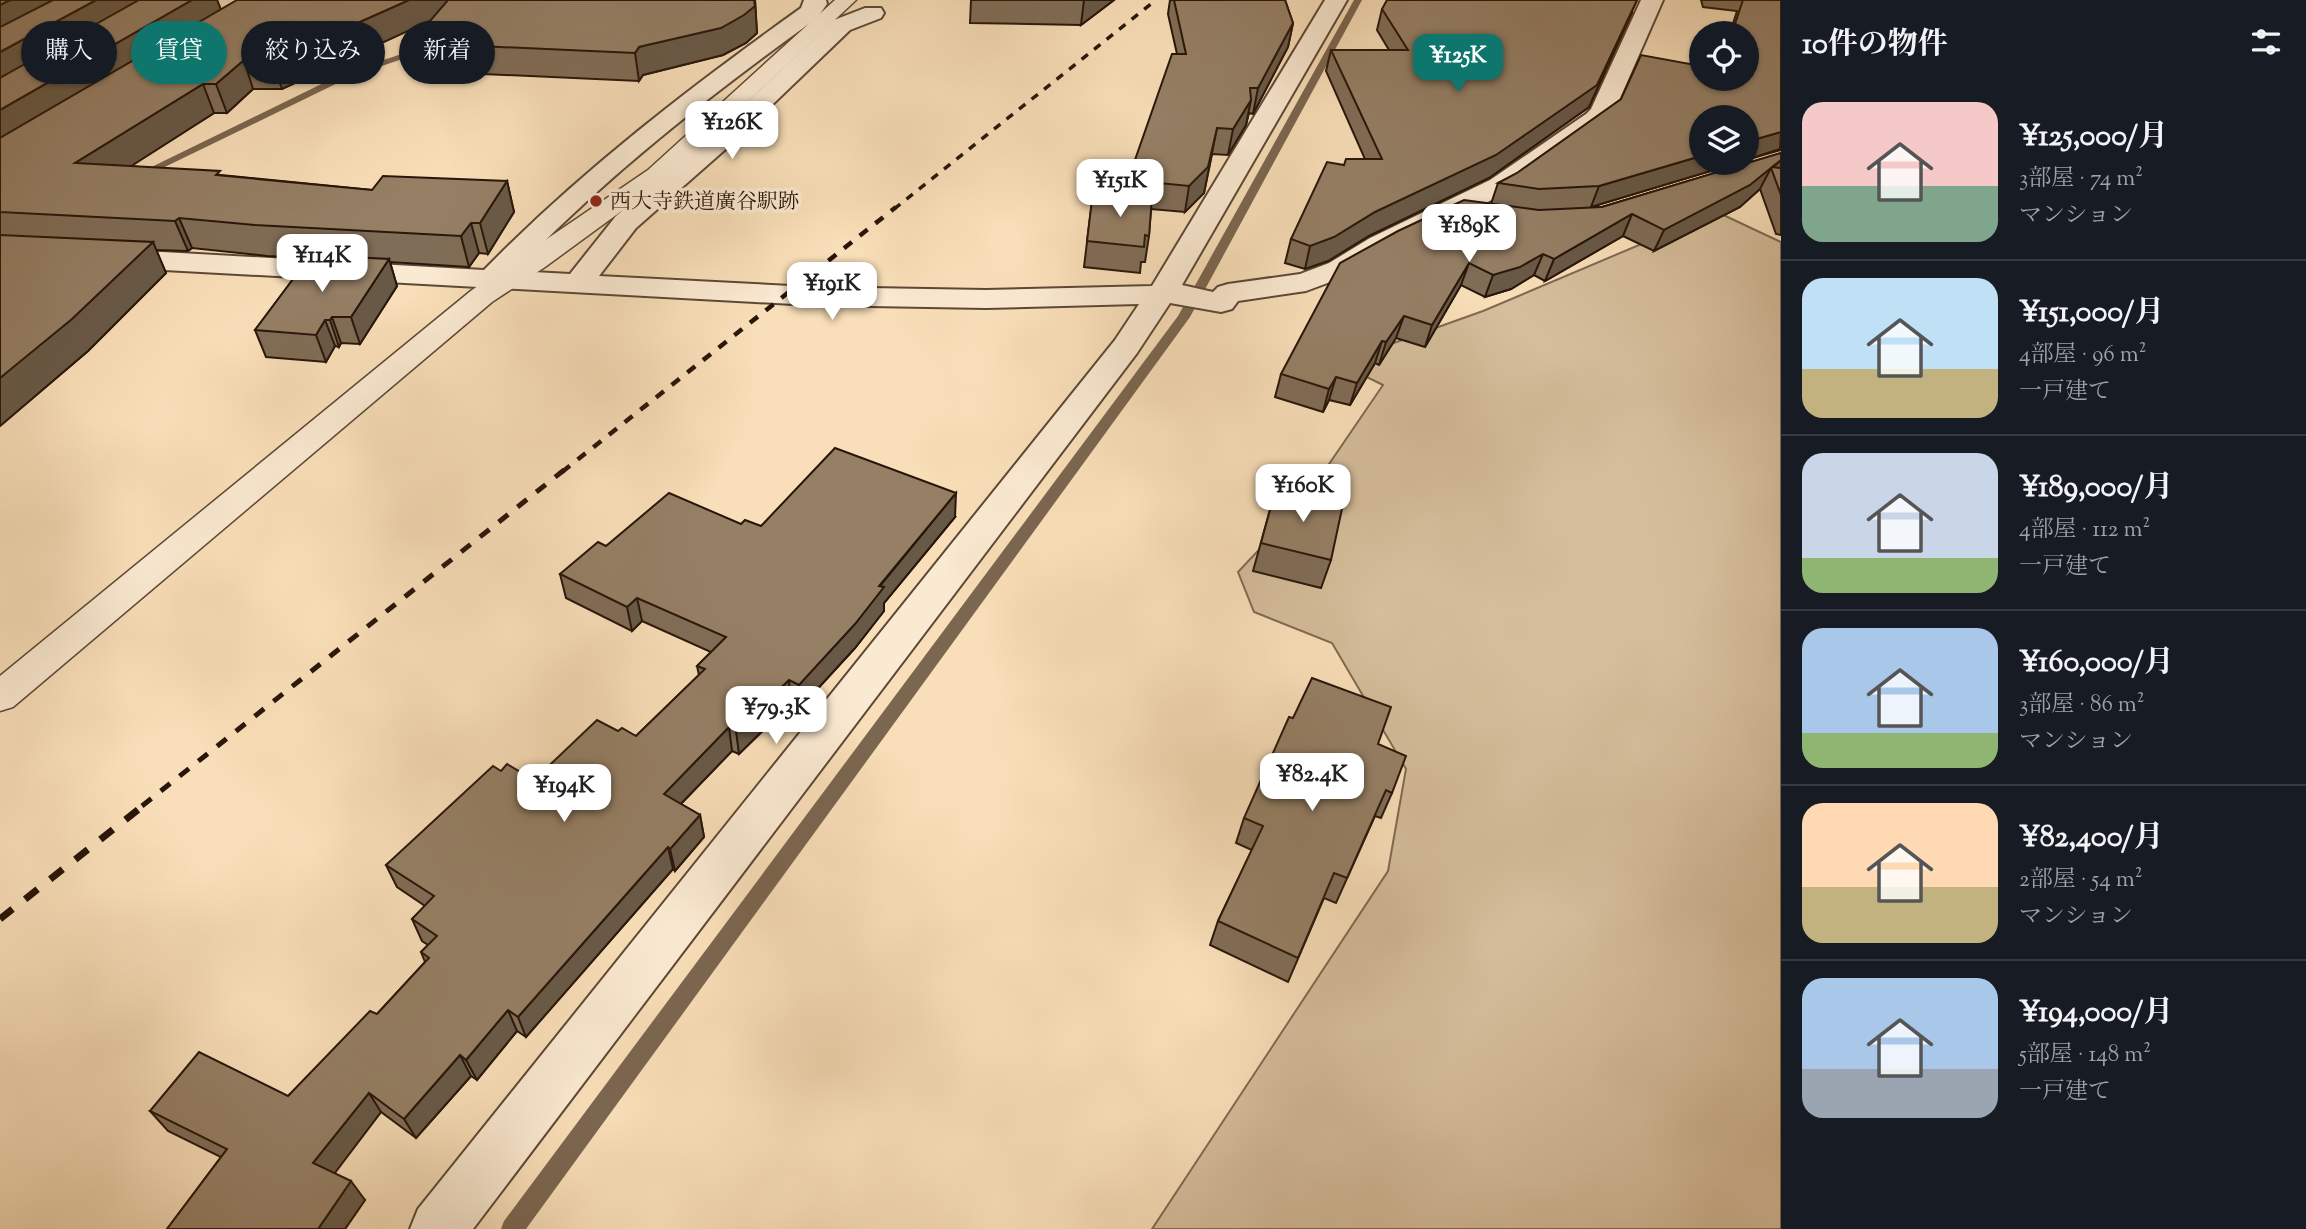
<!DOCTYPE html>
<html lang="ja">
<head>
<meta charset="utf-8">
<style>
	:root { --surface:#171b24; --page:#242831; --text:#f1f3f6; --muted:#9ea1a6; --line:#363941; --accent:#0f766e }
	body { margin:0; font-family:"Sorts Mill Goudy","Noto Serif JP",serif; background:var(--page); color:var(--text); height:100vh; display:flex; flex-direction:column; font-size:26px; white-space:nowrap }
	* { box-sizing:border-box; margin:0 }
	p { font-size:23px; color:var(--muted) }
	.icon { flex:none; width:38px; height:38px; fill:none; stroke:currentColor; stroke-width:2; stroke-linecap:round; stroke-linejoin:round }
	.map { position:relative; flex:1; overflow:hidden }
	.details { display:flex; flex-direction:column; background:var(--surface); width:525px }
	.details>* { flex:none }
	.hud { position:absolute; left:21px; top:21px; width:665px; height:63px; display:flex; gap:14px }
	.buttons { position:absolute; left:1689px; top:21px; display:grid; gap:14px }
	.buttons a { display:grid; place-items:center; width:70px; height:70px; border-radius:50%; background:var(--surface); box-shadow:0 2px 5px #0004; font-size:35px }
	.price { position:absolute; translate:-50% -60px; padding:0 16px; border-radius:14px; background:#fff; color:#222; font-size:23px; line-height:46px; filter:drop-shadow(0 2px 4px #0008) }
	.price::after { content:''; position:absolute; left:50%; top:42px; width:21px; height:16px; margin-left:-10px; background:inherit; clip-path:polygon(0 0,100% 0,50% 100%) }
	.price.active { background:var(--accent); color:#fff }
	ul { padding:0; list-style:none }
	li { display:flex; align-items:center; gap:21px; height:175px; padding:0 21px }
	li+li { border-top:2px solid var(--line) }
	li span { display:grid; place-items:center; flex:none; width:196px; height:140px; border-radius:21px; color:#555 }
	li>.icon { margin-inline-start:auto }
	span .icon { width:84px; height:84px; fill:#fffc; stroke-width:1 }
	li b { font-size:30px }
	h2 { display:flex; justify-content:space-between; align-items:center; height:84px; padding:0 21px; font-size:30px }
	.tag { padding:0 24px; border-radius:32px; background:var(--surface); box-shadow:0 2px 5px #0004; font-size:24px; line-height:63px }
	.tag.active { background:var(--accent); color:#fff }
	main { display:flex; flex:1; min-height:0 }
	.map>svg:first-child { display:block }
	.green { fill:#d5bd9b; stroke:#7e6a52; stroke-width:2 }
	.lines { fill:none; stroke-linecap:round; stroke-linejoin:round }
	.stream { fill:#7b6650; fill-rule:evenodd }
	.pedestrian-casing { stroke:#5c4836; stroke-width:3 }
	.minor-casing { stroke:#5c4836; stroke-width:4 }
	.pedestrian { fill:#fbead2; fill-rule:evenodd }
	.minor { fill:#fbead2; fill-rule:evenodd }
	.rail-far3 { stroke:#28160a; stroke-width:3.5; stroke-dasharray:8 8; stroke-linecap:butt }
	.rail-far2 { stroke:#28160a; stroke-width:4.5; stroke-dasharray:10 10; stroke-linecap:butt }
	.rail-far1 { stroke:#28160a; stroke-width:5; stroke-dasharray:12 12; stroke-linecap:butt }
	.rail { stroke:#28160a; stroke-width:7; stroke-dasharray:16 16; stroke-linecap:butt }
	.wall { fill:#806d57; stroke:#28160a; stroke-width:2 }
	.shaded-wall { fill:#685947; stroke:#28160a; stroke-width:2 }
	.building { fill:#957f65; stroke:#28160a; stroke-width:2 }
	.poi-dot { fill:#8f2418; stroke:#fbead2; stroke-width:2.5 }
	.labels { text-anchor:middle; stroke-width:7; stroke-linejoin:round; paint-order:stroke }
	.far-poi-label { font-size:21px; fill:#28160a; stroke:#fbead2; text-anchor:start }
</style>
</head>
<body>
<main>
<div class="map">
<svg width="1781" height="1229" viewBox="0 0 1781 1229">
	<rect width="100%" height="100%" fill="#f9dfb9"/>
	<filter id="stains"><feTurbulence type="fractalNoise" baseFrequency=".00286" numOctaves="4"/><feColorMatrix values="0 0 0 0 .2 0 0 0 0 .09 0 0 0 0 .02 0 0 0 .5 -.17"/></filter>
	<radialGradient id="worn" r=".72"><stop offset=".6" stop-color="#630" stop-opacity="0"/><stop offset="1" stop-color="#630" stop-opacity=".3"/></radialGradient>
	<!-- green -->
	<path class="green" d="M1717,212L1781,242V1229H1152L1388,871L1406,769L1332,643L1254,612L1238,572L1301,505L1383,385L1338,363L1483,311Z"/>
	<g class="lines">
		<!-- stream -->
		<g class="stream">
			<path d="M1354,0H1362L1190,317L526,1229H501L504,1221L1178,316Z"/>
			<path d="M429,45L437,47L350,77L140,179L131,177L344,73Z"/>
		</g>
		<!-- pedestrian casing -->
		<g class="pedestrian-casing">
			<path id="pedestrian" d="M835,0H856L664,180L545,267L492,302L13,707L0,711V676L472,290L648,170Z"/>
		</g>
		<!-- minor casing -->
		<g class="minor-casing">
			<path id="minor" d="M804,0H826L827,4L817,18C710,95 606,176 515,271L570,274L616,216L710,137L834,20L865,8H881L884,13L881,18L850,30L728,147L636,228L599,276L811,287L986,290L1152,286L1325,0H1347L1182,285L1213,292L1218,287L1228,284L1300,274L1329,263L1370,238L1490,180L1586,114L1591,109L1641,0H1663L1614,112L1604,124L1508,192L1390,250L1349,275L1306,291L1238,301L1232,309L1221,312L1170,303L1137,353L473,1229H410L418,1209L1115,340L1139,304L986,308L811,305L109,267L99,264L95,258L99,252L109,249L484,270C581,171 689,88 801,8Z"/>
		</g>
		<!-- pedestrian -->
		<use href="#pedestrian" class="pedestrian"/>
		<!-- minor -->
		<use href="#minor" class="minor"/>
		<!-- rail-far3 -->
		<path class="rail-far3" d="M894,209L1156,0"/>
		<!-- rail-far2 -->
		<path class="rail-far2" d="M562,472L896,207"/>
		<!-- rail-far1 -->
		<path class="rail-far1" d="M142,806L564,470"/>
		<!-- rail -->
		<path class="rail" d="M0,919L144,805"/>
	</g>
	<!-- wall -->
	<g class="wall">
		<path d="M0,0H217L221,10L755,0L757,33L746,43L723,55L643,75L639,81L418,71L411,43L430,20L282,89H253L227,113H214L130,166L372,190L507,181L514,212L488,254L479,253L469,267L390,262L397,286L360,344L341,343L339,347L335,346L326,362L266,357L255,330L309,258L267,256L192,248L188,251L156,250L166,273L88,351L0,426Z"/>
		<path d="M971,0H1114L1081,25L970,23Z"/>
		<path d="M1170,0H1285L1293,23L1288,47L1253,114L1249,113L1246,125L1228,155L1212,154L1204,193L1185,212L1151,209L1149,236L1145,262H1141L1140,273L1084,267L1093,192L1125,195L1128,180L1177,54L1168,14Z"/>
		<path d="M1701,0H1781V150L1746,160V117L1701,163H1737L1591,207H1602L1781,153V235L1776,234L1760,189L1740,207L1654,251L1623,236L1545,281L1534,275L1511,289L1485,297L1461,285L1425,347L1396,338L1379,365L1375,363L1350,405L1329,400L1323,412L1275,397L1281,374L1491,204L1498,183L1746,79V33H1730L1737,11L1703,7Z"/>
		<path d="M1382,9L1632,13L1589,107L1489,178L1369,236L1328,261L1305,269L1285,263L1291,239L1344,165L1365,159L1326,71L1331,50H1389L1377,30Z"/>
		<path d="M1276,488L1331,560L1321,588L1253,571Z"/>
		<path d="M955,517L884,603V611L855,648L800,708L791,703L739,754L732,751L681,804L700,815L704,837L675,871L673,869L526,1037L517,1031L477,1080L471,1076L416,1138L381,1112L334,1173L365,1200L345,1229H167L221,1157L168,1131L150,1111L288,1096L377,1014L425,962L421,952L428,945L422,941L412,919L425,906L397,887L386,865L501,771L534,780L618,731L636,736L699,675L697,666L711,652L642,621L632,631L566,598L560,574L606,546L741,524L761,526Z"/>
		<path d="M1378,744L1392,793L1381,818L1375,816L1336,903L1324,898L1288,982L1210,945L1218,921L1252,850L1236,843L1244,818Z"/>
	</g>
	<!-- shaded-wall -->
	<g class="shaded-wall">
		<path d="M10,0H72L0,39V5Z"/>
		<path d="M96,0H155L0,88V52Z"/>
		<path d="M192,0H217L223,15L0,148V110Z"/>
		<path d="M409,0H475L282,89L272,61Z"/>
		<path d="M755,0L757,33L746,43L723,55L643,75L639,81L635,53L639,47Z"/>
		<path d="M1084,0H1114L1081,25Z"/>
		<path d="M1637,0L1589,107L1489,178L1369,236L1328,261L1305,269L1310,246L1375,212Z"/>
		<path d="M1293,23L1288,47L1253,114L1258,88Z"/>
		<path d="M244,60L253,89L227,113L216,84Z"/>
		<path d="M203,84L214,113L89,193L75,163Z"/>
		<path d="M1251,100L1246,125L1228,155L1233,129Z"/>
		<path d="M1217,128L1204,193L1185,212L1189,186Z"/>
		<path d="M1781,132L1780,149L1746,160V142Z"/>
		<path d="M1701,156V163H1737L1591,207L1599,186Z"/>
		<path d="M1781,160V172L1771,169Z"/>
		<path d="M1771,168L1760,189L1740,207L1654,251L1664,230Z"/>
		<path d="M507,181L514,212L488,254L480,223Z"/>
		<path d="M1632,214L1623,236L1545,281L1554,259Z"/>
		<path d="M179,218L192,248L188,251L175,221Z"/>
		<path d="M471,223L479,253L469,267L461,236Z"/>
		<path d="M153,242L166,273L88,351L0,426V378Z"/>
		<path d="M1543,254L1534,275L1511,289L1485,297L1493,275Z"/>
		<path d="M389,259L397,286L360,344L351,317Z"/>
		<path d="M1469,263L1461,285L1425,347L1432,325Z"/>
		<path d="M1404,316L1396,338L1379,365L1386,342Z"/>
		<path d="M332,317L341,343L339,347L330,320Z"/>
		<path d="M325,320L335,346L326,362L316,335Z"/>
		<path d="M1382,341L1375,363L1350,405L1357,383Z"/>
		<path d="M1336,377L1329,400L1323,412L1329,389Z"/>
		<path d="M956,493L955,517L884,603V611L855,648L800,708L799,685Z"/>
		<path d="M637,598L642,621L632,631L627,607Z"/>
		<path d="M789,680L791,703L739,754L736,731Z"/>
		<path d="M729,727L732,751L668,817L664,794Z"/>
		<path d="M700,815L704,837L675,871L670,849Z"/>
		<path d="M668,847L673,869L526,1037L518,1017Z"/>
		<path d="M508,1010L517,1031L477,1080L466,1060Z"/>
		<path d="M460,1055L471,1076L416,1138L404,1119Z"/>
		<path d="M369,1093L381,1112L328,1182L313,1163Z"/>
		<path d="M351,1181L365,1200L345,1229H318Z"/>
	</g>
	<!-- building -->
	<g class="building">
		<path d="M0,0H10L0,5Z"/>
		<path d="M53,0H96L0,52V27Z"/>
		<path d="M139,0H192L0,110V78Z"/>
		<path d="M237,0H409L272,61L244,60L216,84H203L75,163L220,171L216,175L372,190L383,176L507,181L480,223H471L461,236L255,225L179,218L175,221L0,212V138Z"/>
		<path d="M448,0H754L755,6L744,15L721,28L639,47L635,53L411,43Z"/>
		<path d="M1174,0H1285L1293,23L1258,88H1250L1251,100L1233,129L1217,128L1208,167L1189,186L1128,180L1172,54H1186Z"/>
		<path d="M1387,0H1637L1597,85L1496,155L1375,212L1334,237L1310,246L1291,239L1327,162L1344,165L1346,159H1382L1331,50H1408L1382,9Z"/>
		<path d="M1743,0H1781V132L1746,142V117H1701V156L1599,186L1539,189L1498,183L1517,173L1621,99L1641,55L1701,66V79H1746V33H1732Z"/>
		<path d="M1781,153V160L1772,167L1781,168V195L1771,168L1750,185L1664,230L1632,214L1554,259L1543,254L1520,267L1493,275L1469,263L1432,325L1404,316L1386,342L1382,341L1357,383L1336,377L1329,389L1281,374L1340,263L1398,231L1464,200L1539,210L1602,207Z"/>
		<path d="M1093,192L1152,197L1149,236L1145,235L1144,247L1087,241Z"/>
		<path d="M0,235L153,242L72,319L0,378Z"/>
		<path d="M311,255L389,259L351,317H332L330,320H325L316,335L255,330Z"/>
		<path d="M835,448L956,493L879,586L884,587L855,624L799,685L789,680L736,731L729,727L664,794L700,815L670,849L668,847L518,1017L508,1010L466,1060L460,1055L404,1119L369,1093L313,1163L351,1181L318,1229H167L227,1149L150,1111L199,1052L288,1096L370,1011L377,1014L429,958L421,952L437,936L412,919L434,896L386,865L493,766L501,771L507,764L534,780L597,720L618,731L622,728L636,736L705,669L697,666L726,637L637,598L627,607L560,574L598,542L606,546L669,493L741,524L745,520L761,526Z"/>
		<path d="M1276,488L1343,504L1331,560L1261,543Z"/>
		<path d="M1312,678L1391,707L1378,744L1406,756L1392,793L1386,790L1347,878L1334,873L1298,958L1218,921L1263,826L1244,818L1289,717L1293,718Z"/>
	</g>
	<!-- markers -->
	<circle class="poi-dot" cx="596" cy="201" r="7"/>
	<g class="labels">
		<!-- far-poi labels -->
		<g class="far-poi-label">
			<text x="610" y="208">西大寺鉄道廣谷駅跡</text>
		</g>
	</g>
	<rect width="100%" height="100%" filter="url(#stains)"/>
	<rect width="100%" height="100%" fill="url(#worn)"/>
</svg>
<div class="buttons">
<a><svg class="icon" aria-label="locate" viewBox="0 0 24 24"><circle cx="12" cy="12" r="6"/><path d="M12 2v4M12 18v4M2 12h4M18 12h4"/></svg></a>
<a><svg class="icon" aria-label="layers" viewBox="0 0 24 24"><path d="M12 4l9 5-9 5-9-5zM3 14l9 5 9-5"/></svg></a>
</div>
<b class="price active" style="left:1458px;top:94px">¥125K</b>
<b class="price" style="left:732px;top:161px">¥126K</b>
<b class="price" style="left:1120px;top:219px">¥151K</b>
<b class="price" style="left:1469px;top:264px">¥189K</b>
<b class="price" style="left:322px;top:294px">¥114K</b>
<b class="price" style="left:832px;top:322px">¥191K</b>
<b class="price" style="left:1303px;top:524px">¥160K</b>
<b class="price" style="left:776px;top:746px">¥79.3K</b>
<b class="price" style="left:1312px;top:813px">¥82.4K</b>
<b class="price" style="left:564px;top:824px">¥194K</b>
<div class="hud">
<a class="tag">購入</a>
<a class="tag active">賃貸</a>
<a class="tag">絞り込み</a>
<a class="tag">新着</a>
</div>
</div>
<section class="details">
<h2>10件の物件<svg class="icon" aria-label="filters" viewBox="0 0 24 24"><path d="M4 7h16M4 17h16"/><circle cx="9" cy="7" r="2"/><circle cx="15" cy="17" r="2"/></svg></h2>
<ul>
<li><span style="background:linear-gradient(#f6c9c9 60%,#7fa58c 0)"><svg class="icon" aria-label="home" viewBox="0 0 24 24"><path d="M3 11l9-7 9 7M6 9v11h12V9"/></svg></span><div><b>¥125,000/月</b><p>3部屋 · 74 m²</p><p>マンション</p></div></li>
<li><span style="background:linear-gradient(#bfe0f5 65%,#c2b280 0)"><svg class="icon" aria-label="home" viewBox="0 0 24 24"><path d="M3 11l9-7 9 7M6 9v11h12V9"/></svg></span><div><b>¥151,000/月</b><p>4部屋 · 96 m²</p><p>一戸建て</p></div></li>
<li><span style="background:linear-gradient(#c9d6e8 75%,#8fb573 0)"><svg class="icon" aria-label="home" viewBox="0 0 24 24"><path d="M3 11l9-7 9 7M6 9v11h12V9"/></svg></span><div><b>¥189,000/月</b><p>4部屋 · 112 m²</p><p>一戸建て</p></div></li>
<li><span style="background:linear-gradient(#a9c7e8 75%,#8fb573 0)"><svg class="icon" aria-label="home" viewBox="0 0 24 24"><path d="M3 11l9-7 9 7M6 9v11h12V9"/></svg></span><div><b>¥160,000/月</b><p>3部屋 · 86 m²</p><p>マンション</p></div></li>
<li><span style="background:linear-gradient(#ffd9b3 60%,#c2b280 0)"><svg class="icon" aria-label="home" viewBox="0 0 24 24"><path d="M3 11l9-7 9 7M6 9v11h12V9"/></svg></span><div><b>¥82,400/月</b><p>2部屋 · 54 m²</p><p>マンション</p></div></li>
<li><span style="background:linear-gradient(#a9c7e8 65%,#9aa5b1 0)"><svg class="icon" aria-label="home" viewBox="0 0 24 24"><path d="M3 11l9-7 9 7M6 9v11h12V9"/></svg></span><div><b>¥194,000/月</b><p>5部屋 · 148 m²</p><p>一戸建て</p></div></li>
</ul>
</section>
</main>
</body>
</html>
